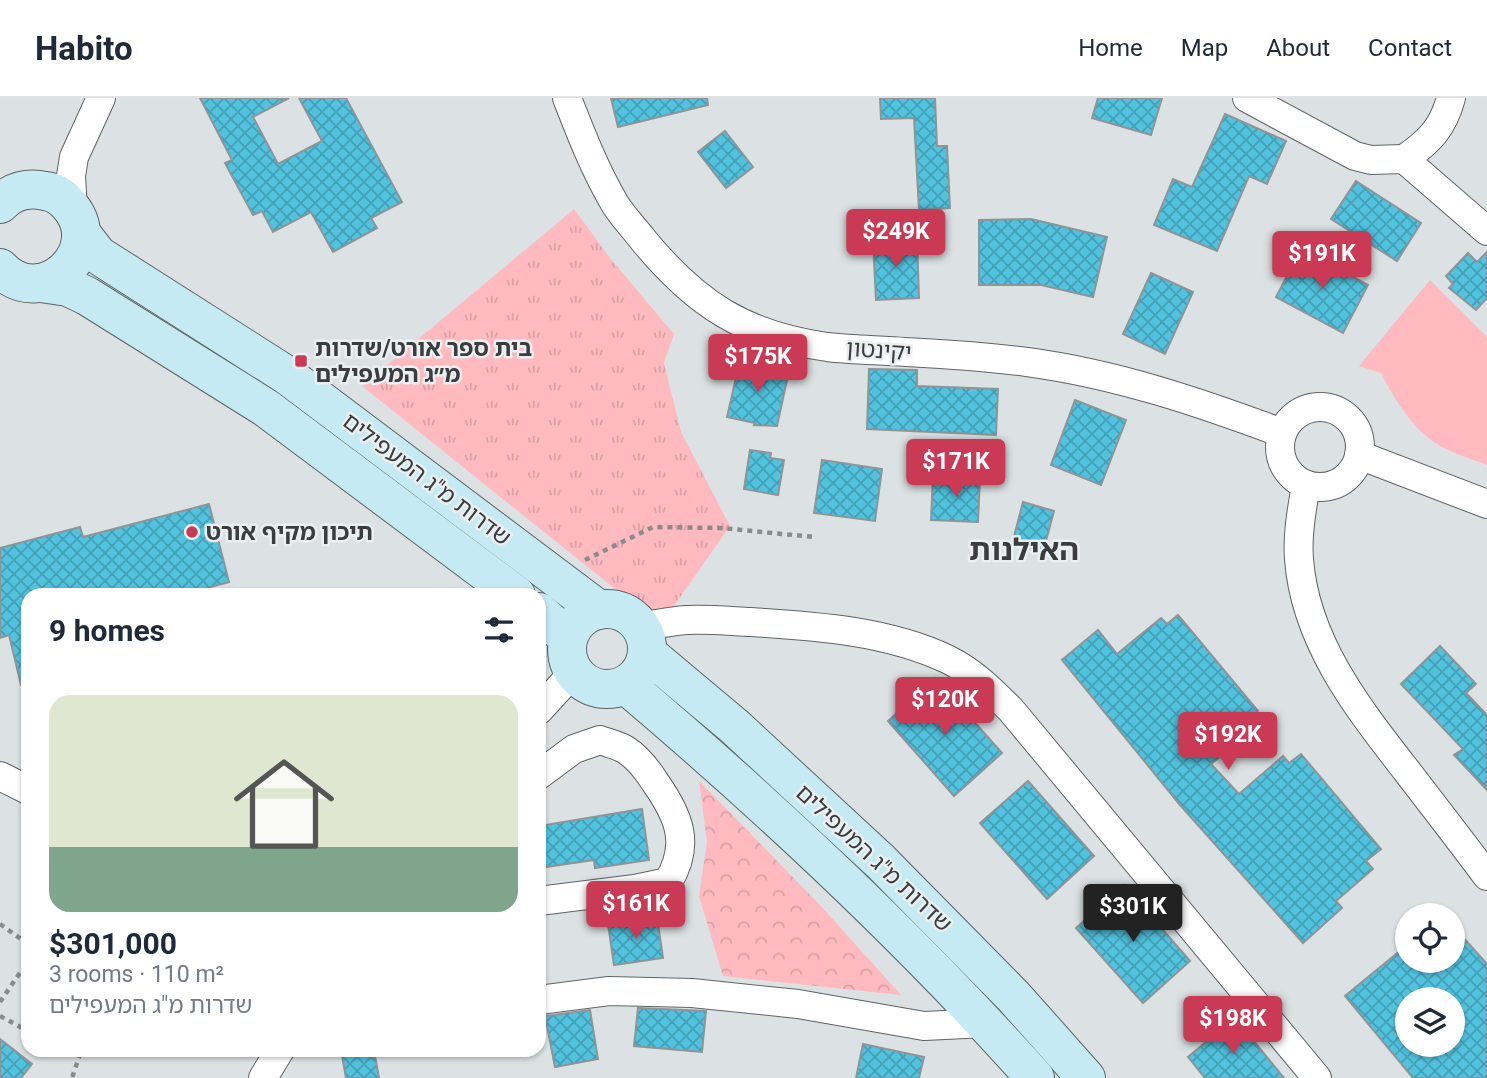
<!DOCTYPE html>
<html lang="en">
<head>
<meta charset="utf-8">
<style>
	:root { --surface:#fff; --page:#f2f2f3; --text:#1f2937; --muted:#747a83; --line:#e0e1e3; --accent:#ca3a55 }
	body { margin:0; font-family:Roboto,"Noto Sans Hebrew",sans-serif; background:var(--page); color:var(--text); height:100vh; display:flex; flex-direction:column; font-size:26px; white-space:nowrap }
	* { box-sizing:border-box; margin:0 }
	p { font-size:23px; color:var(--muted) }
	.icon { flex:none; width:38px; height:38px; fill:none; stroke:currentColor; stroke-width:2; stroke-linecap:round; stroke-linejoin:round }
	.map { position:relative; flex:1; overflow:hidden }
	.sheet { position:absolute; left:21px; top:490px; width:525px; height:469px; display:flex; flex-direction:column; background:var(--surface); border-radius:21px; box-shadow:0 2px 5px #0004 }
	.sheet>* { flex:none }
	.fabs { position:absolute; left:1395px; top:805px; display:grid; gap:14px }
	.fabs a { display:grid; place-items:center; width:70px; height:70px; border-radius:50%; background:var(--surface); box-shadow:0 2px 5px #0004; font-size:35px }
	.price { position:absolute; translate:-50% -60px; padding:0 16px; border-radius:7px; background:var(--accent); color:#fff; font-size:23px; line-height:46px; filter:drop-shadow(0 2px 4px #0008) }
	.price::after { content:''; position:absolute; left:50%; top:42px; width:21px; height:16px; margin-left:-10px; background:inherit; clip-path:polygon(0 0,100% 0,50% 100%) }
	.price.active { background:#222; color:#fff }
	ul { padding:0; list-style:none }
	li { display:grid; align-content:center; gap:14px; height:371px; padding:0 28px }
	li span { display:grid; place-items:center; height:217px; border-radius:21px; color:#555 }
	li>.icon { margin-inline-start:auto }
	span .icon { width:126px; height:126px; fill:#fffc; stroke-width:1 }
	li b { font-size:30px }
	h2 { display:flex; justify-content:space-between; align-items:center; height:84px; padding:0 28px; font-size:30px }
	header { display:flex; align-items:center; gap:42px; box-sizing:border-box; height:98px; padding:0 35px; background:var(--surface); border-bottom:2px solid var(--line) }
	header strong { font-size:33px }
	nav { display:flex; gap:38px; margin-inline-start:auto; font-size:24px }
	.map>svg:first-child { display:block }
	.grass { fill:#febabe }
	.forest { fill:url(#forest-crowns) }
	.park { fill:url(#park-tufts) }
	.building { fill:url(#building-cross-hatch); stroke:#8f9496; stroke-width:2; fill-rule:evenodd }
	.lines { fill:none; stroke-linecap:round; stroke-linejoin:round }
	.minor-casing { stroke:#5f6365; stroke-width:30 }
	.secondary-casing { stroke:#5f6365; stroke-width:40 }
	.path { stroke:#888c8d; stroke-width:4.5; stroke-dasharray:5 5; stroke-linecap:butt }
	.minor { stroke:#fff; stroke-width:28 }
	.secondary { stroke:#c5eaf3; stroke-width:38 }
	.poi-dot { fill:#ca3a55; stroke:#eaeff1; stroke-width:2.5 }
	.labels { text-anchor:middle; stroke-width:5; stroke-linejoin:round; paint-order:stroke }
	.poi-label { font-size:23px; font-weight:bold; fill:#3a3c3d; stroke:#eaeff1; text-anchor:start }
	.street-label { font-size:23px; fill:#3a3c3d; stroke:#eaeff1 }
	.district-label { font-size:30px; font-weight:bold; fill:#3a3c3d; stroke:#eaeff1 }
</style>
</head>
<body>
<header>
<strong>Habito</strong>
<nav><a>Home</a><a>Map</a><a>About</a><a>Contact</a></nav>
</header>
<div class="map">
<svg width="1487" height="980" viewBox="0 0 1487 980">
	<defs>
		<pattern id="forest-crowns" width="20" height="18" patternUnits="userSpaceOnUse" patternTransform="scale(1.75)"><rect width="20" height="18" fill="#febabe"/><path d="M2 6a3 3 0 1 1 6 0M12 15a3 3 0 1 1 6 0" fill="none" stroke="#daa1a4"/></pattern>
		<pattern id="park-tufts" width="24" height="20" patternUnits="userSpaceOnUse" patternTransform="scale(1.75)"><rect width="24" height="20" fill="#febabe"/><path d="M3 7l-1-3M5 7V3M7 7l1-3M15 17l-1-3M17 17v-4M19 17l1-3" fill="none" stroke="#daa1a4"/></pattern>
		<pattern id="building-cross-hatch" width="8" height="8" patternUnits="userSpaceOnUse" patternTransform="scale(1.75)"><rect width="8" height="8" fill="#51c3df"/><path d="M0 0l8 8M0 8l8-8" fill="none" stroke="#44a0b6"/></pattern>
	</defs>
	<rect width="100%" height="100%" fill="#dce2e3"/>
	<!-- grass -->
	<path class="grass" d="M1430,182L1487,239V367C1472,361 1455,356 1440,348C1414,333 1394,301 1381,275L1359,268Z"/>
	<!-- forest -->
	<path class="forest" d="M699,683L820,807L901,897L723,878L699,798L707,744Z"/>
	<!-- park -->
	<path class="park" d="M574,111L610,160L674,236L664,265L681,334L730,428L671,512L670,535L362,288Z"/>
	<!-- building -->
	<g class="building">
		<path d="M200,0H289L253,19L278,66L322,43L299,0H346L402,104L371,120L377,130L333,154L311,114L273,134L262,113L253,117L225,65L232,62Z"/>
		<path d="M611,0H707L708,7L618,29Z"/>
		<path d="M880,0H935L937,48H947L950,110L919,112L914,20L881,21Z"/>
		<path d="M1098,0H1162L1151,37L1092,20Z"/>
		<path d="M1225,16L1286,43L1267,86L1249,78L1217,153L1154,127L1173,81L1192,89Z"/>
		<path d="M725,33L753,69L726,90L698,54Z"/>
		<path d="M1356,83L1421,125L1397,163L1331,121Z"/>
		<path d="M1031,121L1107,139L1093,199L1041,187H979V122Z"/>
		<path d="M917,140L919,200L876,202L873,142Z"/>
		<path d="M1301,151L1368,187L1343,235L1276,199Z"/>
		<path d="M1487,154V200L1476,212L1449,190L1453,186L1446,178L1468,155L1477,164Z"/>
		<path d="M1151,175L1193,194L1165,256L1123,236Z"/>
		<path d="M740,262L789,273L777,328L754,327L755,325L727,319Z"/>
		<path d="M869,271L917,272V288L998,291L996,337L867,331Z"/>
		<path d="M1075,302L1126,322L1101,387L1051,367Z"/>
		<path d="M750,352L771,355L770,360L784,362L778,397L744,391Z"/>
		<path d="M822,362L882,371L875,423L814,415Z"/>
		<path d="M933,378L980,380L978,424L931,422Z"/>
		<path d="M1023,404L1054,413L1043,454L1012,446Z"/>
		<path d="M209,406L229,484L181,497H28V586L21,587L9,537L0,540V450L80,429L83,439Z"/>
		<path d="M1178,517L1258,613L1244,625L1251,633L1211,666L1239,696L1283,658L1289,665L1301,656L1381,751L1366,763L1373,771L1336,803L1342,810L1303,845L1180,707L1062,562L1098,532L1117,556L1161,520L1167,526Z"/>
		<path d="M1440,548L1476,586L1466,595L1487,617V692L1454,657L1463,651L1401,586Z"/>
		<path d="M935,580L1002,655L954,698L888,623Z"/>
		<path d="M1028,683L1094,758L1047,801L980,725Z"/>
		<path d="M642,711L649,762L595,770L594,762L539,770V728Z"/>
		<path d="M1124,787L1190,863L1143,905L1076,830Z"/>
		<path d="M657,819L663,860L614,867L608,826Z"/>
		<path d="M1452,827L1487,866V980H1413L1345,898L1407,847V863H1452ZM1407,901H1452V947H1407Z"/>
		<path d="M638,910L706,913L702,954L634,948Z"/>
		<path d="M590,912L598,961L555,969L545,918Z"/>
		<path d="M1235,920L1284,980H1205L1188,959Z"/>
		<path d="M0,941L32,966L21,980H0Z"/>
		<path d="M863,946L924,959L919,980H856Z"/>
		<path d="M341,952H374L379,980H346Z"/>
	</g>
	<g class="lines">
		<!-- minor casing -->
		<g class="minor-casing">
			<g id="minor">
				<path d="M567,0C581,36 595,72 615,106C623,119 635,131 644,143C697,207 744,237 827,249C853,252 880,252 906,254C947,256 987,259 1027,264C1116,276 1199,304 1282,335"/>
				<path d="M1247,0L1355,58L1371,62L1404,61L1487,133"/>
				<path d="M1404,61C1429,44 1443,30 1451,0"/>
				<path d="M73,112L71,78L74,59L101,0"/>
				<circle cx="1320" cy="349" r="40"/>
				<path d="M1359,357L1487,406"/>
				<path d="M1306,387C1302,411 1297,436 1299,461C1305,543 1357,609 1406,672C1433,707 1460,742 1487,778"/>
				<path d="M640,529C656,526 672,523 687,522C708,521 730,523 751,524C817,528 889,533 949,562C973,574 992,593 1011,612L1317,980"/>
				<path d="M539,612L574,574"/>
				<path d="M539,677L574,651L600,642C608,645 618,647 626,652C637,659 648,673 655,684C679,718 691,746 668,784L635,791L539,803"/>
				<path d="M0,678L28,692"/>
				<path d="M539,902L609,893L692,895L798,906L924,928L986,925"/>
				<path d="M263,980L280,952"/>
			</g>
		</g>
		<!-- secondary casing -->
		<g class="secondary-casing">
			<g id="secondary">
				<path d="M0,106C12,93 28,89 45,93C54,94 62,99 68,106C110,152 41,215 0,170"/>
				<path d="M81,135L98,157L288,278L599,512"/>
				<path d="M41,185L68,189L87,198L266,310L516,497"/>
				<circle cx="607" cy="551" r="40"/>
				<path d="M539,514L568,540"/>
				<path d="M647,555L734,628L880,763L1014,899L1086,980"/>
				<path d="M626,587C770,709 909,839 1035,980"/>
			</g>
		</g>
		<!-- path -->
		<g class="path">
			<path d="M585,462L653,429L721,430L814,439"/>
			<path d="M0,826L28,846"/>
			<path d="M0,904L28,863"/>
			<path d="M0,918L28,933"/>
			<path d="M70,952L80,956L72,980"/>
		</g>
		<!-- minor -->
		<use href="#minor" class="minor"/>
		<!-- secondary -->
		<use href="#secondary" class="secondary"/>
	</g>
	<!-- markers -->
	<g class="poi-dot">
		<rect x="294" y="256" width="14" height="14" rx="3.5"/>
		<circle cx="192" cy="434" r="7"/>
	</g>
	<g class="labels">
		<!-- poi labels -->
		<g class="poi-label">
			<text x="315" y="258">בית ספר אורט/שדרות<tspan x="315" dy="26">מ״ג המעפילים</tspan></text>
			<text x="206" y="442">תיכון מקיף אורט</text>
		</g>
		<!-- street labels -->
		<g class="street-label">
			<text transform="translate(879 252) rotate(4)" y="8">יקינטון</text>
			<text transform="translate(427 381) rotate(37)" y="8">שדרות מ"ג המעפילים</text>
			<text transform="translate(874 760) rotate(43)" y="8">שדרות מ"ג המעפילים</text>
		</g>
		<!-- district labels -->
		<g class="district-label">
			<text x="1024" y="462">האילנות</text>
		</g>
	</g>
</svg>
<div class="fabs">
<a><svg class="icon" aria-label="locate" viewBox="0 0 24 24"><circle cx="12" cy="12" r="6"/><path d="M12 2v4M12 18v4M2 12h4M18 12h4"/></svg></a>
<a><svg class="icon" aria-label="layers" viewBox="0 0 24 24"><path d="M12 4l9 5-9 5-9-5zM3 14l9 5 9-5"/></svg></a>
</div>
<b class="price" style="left:896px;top:171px">$249K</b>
<b class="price" style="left:1322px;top:193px">$191K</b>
<b class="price" style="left:758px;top:296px">$175K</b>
<b class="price" style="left:956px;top:401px">$171K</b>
<b class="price" style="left:945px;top:639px">$120K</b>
<b class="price" style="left:1228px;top:674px">$192K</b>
<b class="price" style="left:636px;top:843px">$161K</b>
<b class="price active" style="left:1133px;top:846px">$301K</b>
<b class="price" style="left:1233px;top:958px">$198K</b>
<section class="sheet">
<h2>9 homes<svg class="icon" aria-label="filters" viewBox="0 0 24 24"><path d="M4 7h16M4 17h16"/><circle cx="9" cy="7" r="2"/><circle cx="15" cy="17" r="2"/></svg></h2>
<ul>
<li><span style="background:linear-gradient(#dfe7d0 70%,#7fa58c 0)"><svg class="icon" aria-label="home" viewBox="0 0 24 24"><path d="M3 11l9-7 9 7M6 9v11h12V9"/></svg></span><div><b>$301,000</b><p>3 rooms · 110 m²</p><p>שדרות מ&quot;ג המעפילים</p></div></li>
</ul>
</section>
</div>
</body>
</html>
